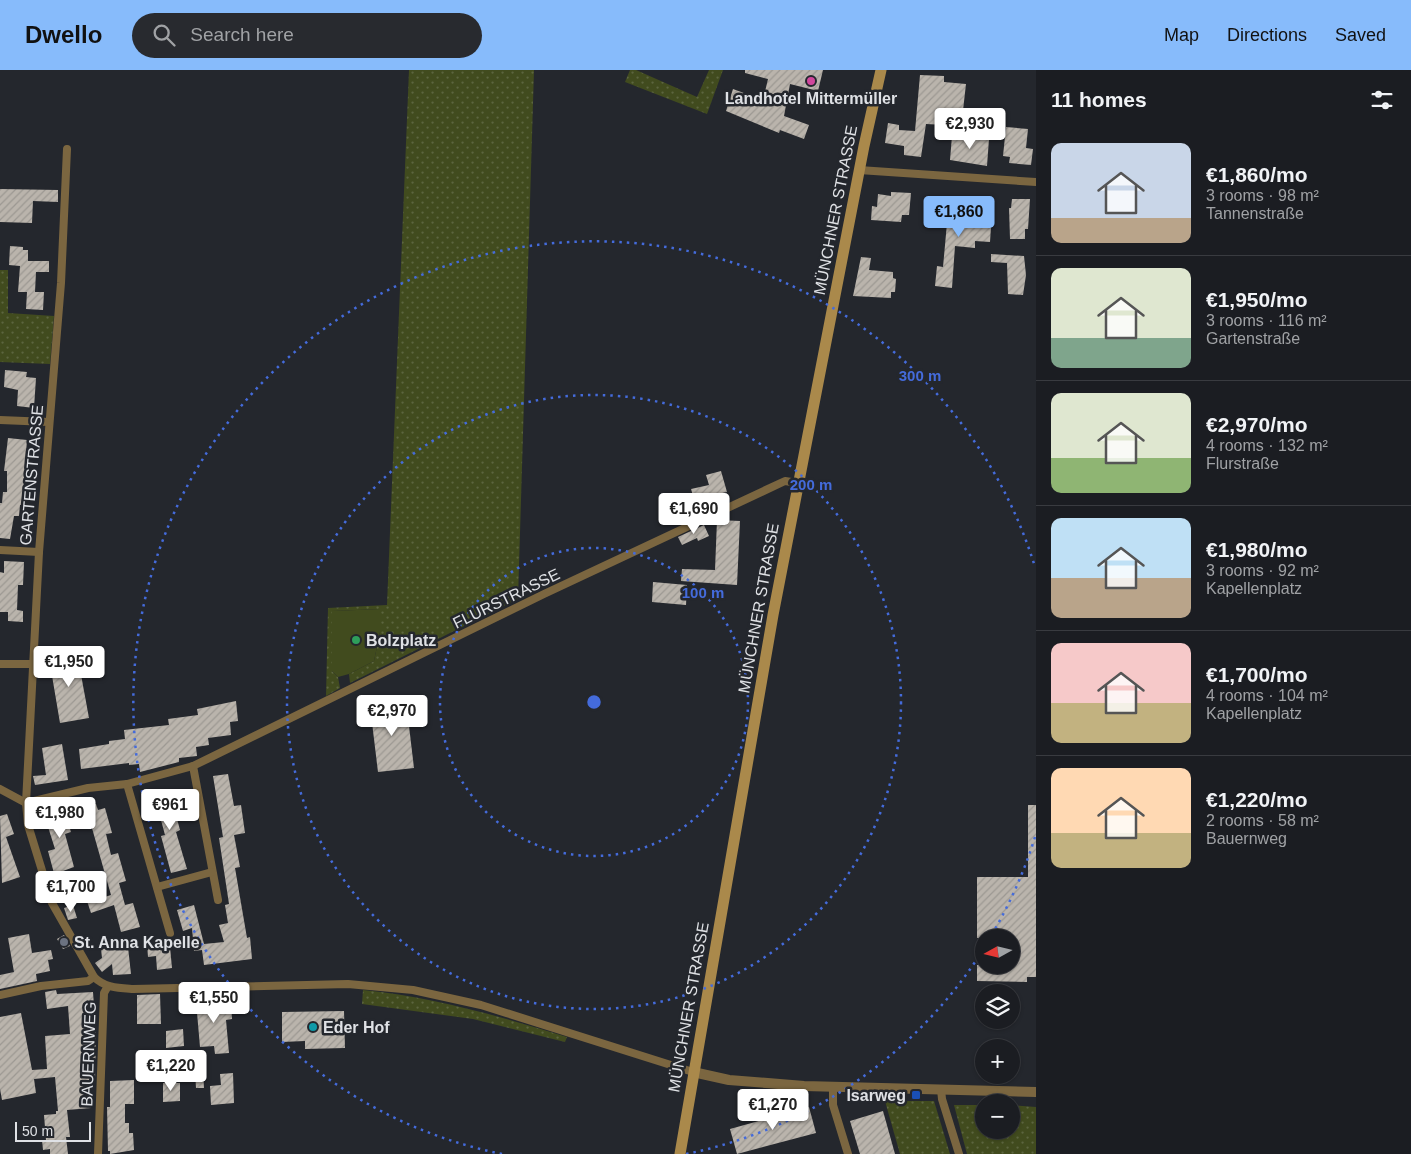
<!DOCTYPE html>
<html lang="en">
<head>
<meta charset="utf-8">
<style>
	:root { --surface:#1b1d22; --page:#282a2f; --text:#f1f3f6; --muted:#a0a2a5; --line:#393b40; --accent:#87bbfb }
	body { margin:0; font-family:Arial,sans-serif; background:var(--page); color:var(--text); height:100vh; display:flex; flex-direction:column; font-size:19px; white-space:nowrap }
	* { box-sizing:border-box; margin:0 }
	p { font-size:16px; color:var(--muted) }
	.icon { flex:none; width:28px; height:28px; fill:none; stroke:currentColor; stroke-width:2; stroke-linecap:round; stroke-linejoin:round }
	.map { position:relative; flex:1; overflow:hidden }
	.panel { display:flex; flex-direction:column; background:var(--surface); width:375px }
	.panel>* { flex:none }
	.needle { width:32px; rotate:262deg }
	.fabs { position:absolute; left:975px; top:859px; display:grid; gap:10px }
	.fabs a { display:grid; place-items:center; width:45px; height:45px; border-radius:50%; background:var(--surface); box-shadow:0 1px 4px #0004,0 0 0 1px var(--line); font-size:25px }
	.scale { position:absolute; left:15px; bottom:12px; width:76px; box-sizing:border-box; padding-left:5px; border:2px solid #dfe1e5; border-top:0; font-size:14px; line-height:18px; white-space:nowrap; color:#dfe1e5; -webkit-text-stroke:4px #24272d; paint-order:stroke }
	.price { position:absolute; translate:-50% -42px; padding:0 11px; border-radius:5px; background:#fff; color:#222; font-size:16px; line-height:32px; filter:drop-shadow(0 1px 2px #0008) }
	.price::after { content:''; position:absolute; left:50%; top:30px; width:15px; height:11px; margin-left:-8px; background:inherit; clip-path:polygon(0 0,100% 0,50% 100%) }
	.price.selected { background:var(--accent); color:#111 }
	ul { padding:0; list-style:none }
	li { display:flex; align-items:center; gap:15px; height:125px; padding:0 15px }
	li+li { border-top:1px solid var(--line) }
	li span { display:grid; place-items:center; flex:none; width:140px; height:100px; border-radius:10px; color:#555 }
	li>.icon { margin-inline-start:auto }
	span .icon { width:60px; height:60px; fill:#fffc; stroke-width:1 }
	li b { font-size:21px }
	h2 { display:flex; justify-content:space-between; align-items:center; height:60px; padding:0 15px; font-size:21px }
	header { display:flex; align-items:center; gap:30px; box-sizing:border-box; height:70px; padding:0 25px; background:var(--accent); color:#111 }
	header strong { font-size:24px }
	nav { display:flex; gap:28px; margin-inline-start:auto; font-size:18px }
	.search { width:350px; height:45px; background:var(--page); display:flex; align-items:center; gap:12px; box-sizing:border-box; padding:0 18px; border-radius:28px; color:var(--muted); font-size:19px }
	main { display:flex; flex:1; min-height:0 }
	.map>svg:first-child { display:block }
	.grass { fill:url(#grass-dots) }
	.garden { fill:#414b1e }
	.building { fill:url(#building-hatch) }
	.lines { fill:none; stroke-linecap:round; stroke-linejoin:round }
	.minor { stroke:#7b6640; stroke-width:8 }
	.tertiary { stroke:#7b6640; stroke-width:10 }
	.secondary { stroke:#aa894b; stroke-width:11 }
	.ring { fill:none; stroke:#446bdb; stroke-width:2.5; stroke-dasharray:2.5 5 }
	.hotel-dot { fill:#d1479c; stroke:#24272d; stroke-width:2 }
	.leisure-dot { fill:#2e9e5b; stroke:#24272d; stroke-width:2 }
	.worship-dot { fill:#6b7280; stroke:#24272d; stroke-width:2 }
	.culture-dot { fill:#0f9aa8; stroke:#24272d; stroke-width:2 }
	.transit-dot { fill:#1a4fb4; stroke:#24272d; stroke-width:2 }
	.labels { text-anchor:middle; stroke-width:5; stroke-linejoin:round; paint-order:stroke }
	.poi-label { font-size:16px; font-weight:bold; fill:#dfe1e5; stroke:#24272d; text-anchor:start }
	.street-label { font-size:16px; fill:#dfe1e5; stroke:#24272d }
	.centre { fill:#446bdb; stroke:#24272d; stroke-width:2.5 }
	.ring-label { font-size:15px; text-anchor:middle; font-weight:bold; fill:#446bdb; stroke:#24272d; stroke-width:5; stroke-linejoin:round; paint-order:stroke }
</style>
</head>
<body>
<header>
<strong>Dwello</strong>
<div class="search"><svg class="icon" aria-label="search" viewBox="0 0 24 24"><circle cx="10" cy="10" r="6"/><path d="M15 15l6 6"/></svg>Search here</div>
<nav><a>Map</a><a>Directions</a><a>Saved</a></nav>
</header>
<main>
<div class="map">
<svg width="1036" height="1084" viewBox="0 0 1036 1084">
	<defs>
		<pattern id="grass-dots" width="8" height="8" patternUnits="userSpaceOnUse" patternTransform="scale(1.25)"><rect width="8" height="8" fill="#414b1e"/><path d="M2 2h.1M6 6h.1" fill="none" stroke="#5c653f" stroke-width="1.8" stroke-linecap="round"/></pattern>
		<pattern id="building-hatch" width="6" height="6" patternUnits="userSpaceOnUse" patternTransform="scale(1.25)"><rect width="6" height="6" fill="#bab4ac"/><path d="M-1 1l2-2M0 6l6-6M5 7l2-2" fill="none" stroke="#9c9892"/></pattern>
	</defs>
	<rect width="100%" height="100%" fill="#24272d"/>
	<!-- grass -->
	<g class="grass">
		<path d="M409,0H534L518,529L350,613L349,604L374,591L380,562V539L333,541L332,601L338,607L340,618L326,626L328,538L387,535Z"/>
		<path d="M630,0H636L697,27L709,0H723L707,44L625,12Z"/>
		<path d="M0,200H8V243L54,246L50,294L0,292Z"/>
		<path d="M363,920C433,927 499,946 567,967L565,972L473,949L362,934Z"/>
		<path d="M885,1031H934L950,1084H900Z"/>
		<path d="M954,1035H984V1060H1011V1035L1036,1037V1084H967Z"/>
	</g>
	<!-- garden -->
	<path class="garden" d="M380,539V562L374,591L349,604L338,607L332,601V541Z"/>
	<!-- building -->
	<g class="building">
		<path d="M745,0H823L818,21L790,14L784,46L809,55L804,69L780,60L779,63L726,41L733,19L763,30L768,9L745,3Z"/>
		<path d="M920,5L944,6V12L966,14L960,67L950,66L951,59H945V55L926,54L921,87L904,85V76L885,73L888,53L899,55V60L915,61Z"/>
		<path d="M1006,57L1028,59L1026,78L1033,79L1031,95L1009,93L1010,87L1003,86Z"/>
		<path d="M952,66L989,69L987,96L950,90Z"/>
		<path d="M0,119L58,120V132L33,131L32,153L0,152Z"/>
		<path d="M891,122L911,123L909,145H902L901,152L871,150L872,136L877,137L878,124L891,126Z"/>
		<path d="M1012,129H1030L1028,159H1025V169H1010L1009,138H1011Z"/>
		<path d="M946,132L977,135L975,156L991,157L990,172L975,171V178L955,176L952,218L935,216L937,196L943,197L947,153L944,152Z"/>
		<path d="M10,176L23,177V180H28V191H49V202H36L35,222H44L43,240L26,239L27,222H18L20,196L9,195Z"/>
		<path d="M991,184L1024,186L1026,205L1023,225L1008,224L1007,193L991,192Z"/>
		<path d="M861,187L871,188L869,200L893,202V208L896,209L895,222H891V228L853,226Z"/>
		<path d="M5,300L27,302L26,307L36,308L34,338L17,336L18,320L4,317Z"/>
		<path d="M8,368L27,370L22,435H20L19,446H14L10,469L0,468V433H2L3,422H7V401H4Z"/>
		<path d="M721,401L727,422L694,429L691,419L709,415L706,405Z"/>
		<path d="M717,450L740,451L737,515L681,511L682,499L715,500Z"/>
		<path d="M704,455L709,466L698,471L697,468L682,475L678,467Z"/>
		<path d="M4,491L24,492L23,515H18L17,540L23,541V552L8,551V542H0V502L4,503Z"/>
		<path d="M653,512L687,515L686,535L652,532Z"/>
		<path d="M77,583L89,648L60,653L49,588Z"/>
		<path d="M236,631L238,651L230,652L231,665L208,668L209,675L196,677L197,686L179,688V692L140,702L139,694L129,695V693L81,699L79,679L109,674V671L125,669L124,660L169,655L168,649L198,645L197,639Z"/>
		<path d="M406,631L414,698L378,702L370,636Z"/>
		<path d="M62,674L68,710L35,715L33,706L46,705L42,678Z"/>
		<path d="M228,704L234,736L241,735L245,763L234,765L240,797L235,798L247,868L250,867L252,889L204,895L202,880L194,881L192,858L183,861L177,840L194,835L204,874L224,872L219,855L228,853L225,835L229,834L219,768L223,767L213,706Z"/>
		<path d="M169,719L180,760L176,762L187,799L171,803L161,766L165,765L154,724Z"/>
		<path d="M96,734L98,740L105,738L112,763L106,764L111,785L118,783L126,811L119,813L125,835L133,833L140,857L121,862L114,835L91,843L83,819L91,816L95,830L111,825L86,737Z"/>
		<path d="M63,735L65,741L73,739L74,747L67,749L71,762L65,764L74,797L63,801L64,805L55,807L48,781L55,779L43,741Z"/>
		<path d="M1028,735H1036V907H1027V912L977,911V895H1011V868H977V807H1028Z"/>
		<path d="M7,744L14,764L6,767L20,807L2,813L0,746Z"/>
		<path d="M73,835L77,848L68,850L64,838Z"/>
		<path d="M29,864L32,883L51,880L53,889L48,890L50,901L36,904L37,911L0,919V905L14,902L8,868Z"/>
		<path d="M64,865L70,876L63,879L57,869Z"/>
		<path d="M155,873L156,878L170,877L172,898L157,900L156,886L148,887L147,874Z"/>
		<path d="M128,877L131,904L113,905L112,894L102,902L95,893L102,888L101,879Z"/>
		<path d="M56,920L57,924L93,922L96,963L95,1010L89,1009L91,1038L67,1040L70,1067H66L68,1084H50V1079L43,1080L42,1070H46L44,1045L56,1044V1041H58L55,1007L34,1009L36,1023L2,1030L0,1019V947L21,943L32,1000L47,999L45,966L70,964L68,936L47,939L45,922Z"/>
		<path d="M160,924L161,954H137V925Z"/>
		<path d="M231,928L232,949L226,950L229,983L215,984L214,976L200,977L196,931Z"/>
		<path d="M344,941L345,978L305,979V971L282,972V942Z"/>
		<path d="M183,959L184,976L166,978V961Z"/>
		<path d="M195,1003H203L204,1018H196Z"/>
		<path d="M233,1003L234,1033L211,1035L210,1016L221,1015L220,1004Z"/>
		<path d="M134,1010V1034H125V1053H129V1063H133L134,1080L110,1084V1081H108L107,1037H110V1011Z"/>
		<path d="M163,1013H180V1031L163,1032Z"/>
		<path d="M809,1037L816,1063L737,1084L730,1059Z"/>
		<path d="M883,1041L895,1084H860L850,1051Z"/>
	</g>
	<g class="lines">
		<!-- minor -->
		<g class="minor">
			<path d="M67,79L61,213L39,482L26,733L28,755L52,833L94,907C105,918 119,918 133,919L348,914L413,920L481,935L693,1002"/>
			<path d="M859,100L1036,112"/>
			<path d="M0,350L49,352"/>
			<path d="M0,480L39,482"/>
			<path d="M0,594H34"/>
			<path d="M193,696L218,830"/>
			<path d="M127,714L170,863"/>
			<path d="M0,719L26,733"/>
			<path d="M26,733L88,718L127,714L193,696L544,524L785,411L798,413"/>
			<path d="M157,817L212,802"/>
			<path d="M0,925L41,916L88,911L94,907"/>
			<path d="M833,1016V1035L848,1084"/>
			<path d="M941,1019L942,1029L959,1084"/>
			<path d="M98,1084L104,923L108,916"/>
		</g>
		<!-- tertiary -->
		<path class="tertiary" d="M693,1002L729,1010L804,1016L1036,1022"/>
		<!-- secondary -->
		<path class="secondary" d="M680,1084L773,545L864,76L881,0"/>
	</g>
	<!-- distance rings -->
	<g class="ring">
		<circle cx="594" cy="632" r="154"/>
		<circle cx="594" cy="632" r="307"/>
		<path d="M1035 767A461 461 0 0 1 991 866M983 880A461 461 0 0 1 686 1084M502 1084A461 461 0 1 1 1035 497"/>
	</g>
	<!-- markers -->
	<circle class="hotel-dot" cx="811" cy="11" r="5"/>
	<circle class="leisure-dot" cx="356" cy="570" r="5"/>
	<circle class="worship-dot" cx="64" cy="872" r="5"/>
	<circle class="culture-dot" cx="313" cy="957" r="5"/>
	<rect class="transit-dot" x="911" y="1020" width="10" height="10" rx="2.5"/>
	<g class="labels">
		<!-- poi labels -->
		<g class="poi-label">
			<text x="811" y="34" text-anchor="middle">Landhotel Mittermüller</text>
			<text x="366" y="576">Bolzplatz</text>
			<text x="74" y="878">St. Anna Kapelle</text>
			<text x="323" y="963">Eder Hof</text>
			<text x="906" y="1031" text-anchor="end">Isarweg</text>
		</g>
		<!-- street labels -->
		<g class="street-label">
			<text transform="translate(835 140) rotate(-79)" y="6">MÜNCHNER STRASSE</text>
			<text transform="translate(31 405) rotate(-85)" y="6">GARTENSTRASSE</text>
			<text transform="translate(506 528) rotate(-26)" y="6">FLURSTRASSE</text>
			<text transform="translate(758 538) rotate(-80)" y="6">MÜNCHNER STRASSE</text>
			<text transform="translate(688 937) rotate(-80)" y="6">MÜNCHNER STRASSE</text>
			<text transform="translate(88 984) rotate(-88)" y="6">BAUERNWEG</text>
		</g>
	</g>
	<circle cx="594" cy="632" r="8" class="centre"/>
	<g class="ring-label">
		<text x="920" y="311">300 m</text>
		<text x="811" y="420">200 m</text>
		<text x="703" y="528">100 m</text>
	</g>
</svg>
<div class="fabs">
<a><svg class="needle" viewBox="-14 -14 28 28"><path d="M0-13l5 13h-10z" fill="#e53935"/><path d="M0 13l5-13h-10z" fill="#a0a2a5"/></svg></a>
<a><svg class="icon" aria-label="layers" viewBox="0 0 24 24"><path d="M12 4l9 5-9 5-9-5zM3 14l9 5 9-5"/></svg></a>
<a>+</a>
<a>−</a>
</div>
<div class="scale">50 m</div>
<b class="price" style="left:970px;top:80px">€2,930</b>
<b class="price selected" style="left:959px;top:168px">€1,860</b>
<b class="price" style="left:694px;top:465px">€1,690</b>
<b class="price" style="left:69px;top:618px">€1,950</b>
<b class="price" style="left:392px;top:667px">€2,970</b>
<b class="price" style="left:170px;top:761px">€961</b>
<b class="price" style="left:60px;top:769px">€1,980</b>
<b class="price" style="left:71px;top:843px">€1,700</b>
<b class="price" style="left:214px;top:954px">€1,550</b>
<b class="price" style="left:171px;top:1022px">€1,220</b>
<b class="price" style="left:773px;top:1061px">€1,270</b>
</div>
<section class="panel">
<h2>11 homes<svg class="icon" aria-label="filters" viewBox="0 0 24 24"><path d="M4 7h16M4 17h16"/><circle cx="9" cy="7" r="2"/><circle cx="15" cy="17" r="2"/></svg></h2>
<ul>
<li><span style="background:linear-gradient(#c9d6e8 75%,#b9a48a 0)"><svg class="icon" aria-label="home" viewBox="0 0 24 24"><path d="M3 11l9-7 9 7M6 9v11h12V9"/></svg></span><div><b>€1,860/mo</b><p>3 rooms · 98 m²</p><p>Tannenstraße</p></div></li>
<li><span style="background:linear-gradient(#dfe7d0 70%,#7fa58c 0)"><svg class="icon" aria-label="home" viewBox="0 0 24 24"><path d="M3 11l9-7 9 7M6 9v11h12V9"/></svg></span><div><b>€1,950/mo</b><p>3 rooms · 116 m²</p><p>Gartenstraße</p></div></li>
<li><span style="background:linear-gradient(#dfe7d0 65%,#8fb573 0)"><svg class="icon" aria-label="home" viewBox="0 0 24 24"><path d="M3 11l9-7 9 7M6 9v11h12V9"/></svg></span><div><b>€2,970/mo</b><p>4 rooms · 132 m²</p><p>Flurstraße</p></div></li>
<li><span style="background:linear-gradient(#bfe0f5 60%,#b9a48a 0)"><svg class="icon" aria-label="home" viewBox="0 0 24 24"><path d="M3 11l9-7 9 7M6 9v11h12V9"/></svg></span><div><b>€1,980/mo</b><p>3 rooms · 92 m²</p><p>Kapellenplatz</p></div></li>
<li><span style="background:linear-gradient(#f6c9c9 60%,#c2b280 0)"><svg class="icon" aria-label="home" viewBox="0 0 24 24"><path d="M3 11l9-7 9 7M6 9v11h12V9"/></svg></span><div><b>€1,700/mo</b><p>4 rooms · 104 m²</p><p>Kapellenplatz</p></div></li>
<li><span style="background:linear-gradient(#ffd9b3 65%,#c2b280 0)"><svg class="icon" aria-label="home" viewBox="0 0 24 24"><path d="M3 11l9-7 9 7M6 9v11h12V9"/></svg></span><div><b>€1,220/mo</b><p>2 rooms · 58 m²</p><p>Bauernweg</p></div></li>
</ul>
</section>
</main>
</body>
</html>
